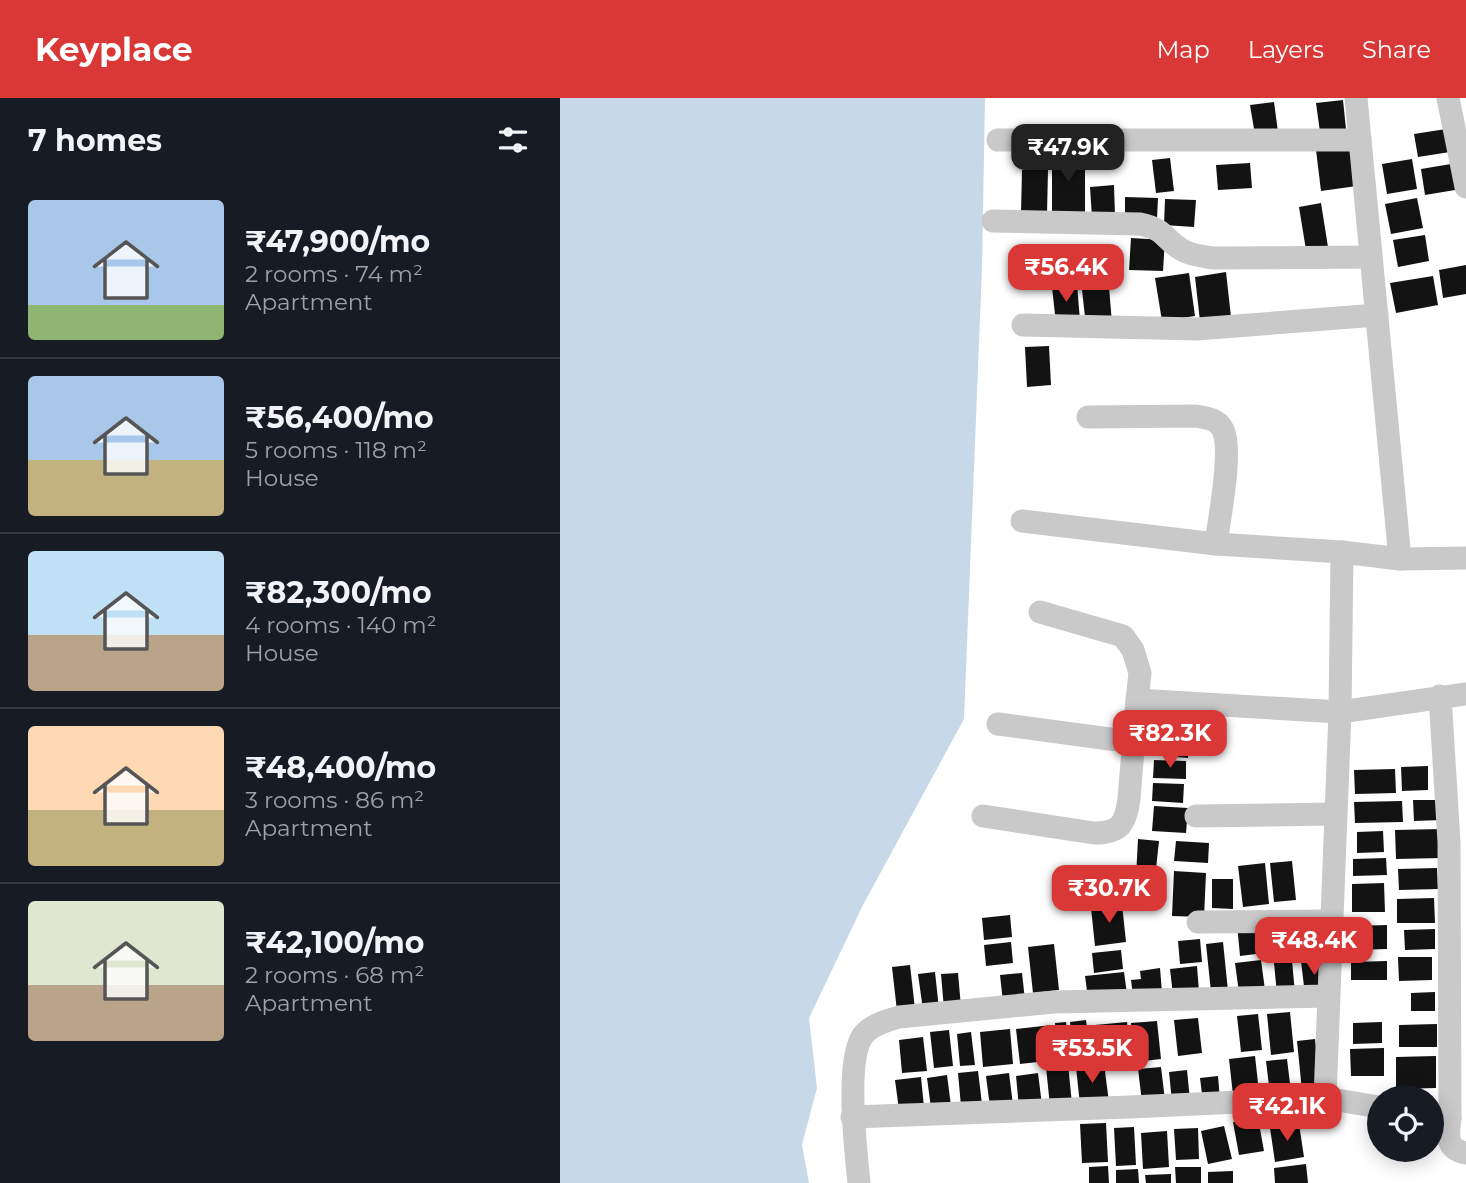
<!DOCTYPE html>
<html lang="en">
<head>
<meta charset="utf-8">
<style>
	:root { --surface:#171b24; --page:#20242c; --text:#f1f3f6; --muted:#9ea1a6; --line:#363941; --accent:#da3737 }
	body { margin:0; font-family:Montserrat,sans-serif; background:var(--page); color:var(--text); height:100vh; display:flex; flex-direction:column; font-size:26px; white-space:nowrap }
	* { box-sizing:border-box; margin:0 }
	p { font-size:23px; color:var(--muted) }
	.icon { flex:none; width:38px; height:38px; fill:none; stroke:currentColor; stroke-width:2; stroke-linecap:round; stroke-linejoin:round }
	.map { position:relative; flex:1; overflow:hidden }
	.drawer { display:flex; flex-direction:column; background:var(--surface); width:560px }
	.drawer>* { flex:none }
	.controls { position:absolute; left:807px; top:987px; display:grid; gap:14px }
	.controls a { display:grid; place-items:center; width:77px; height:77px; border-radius:50%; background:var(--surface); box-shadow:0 4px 18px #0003; font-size:35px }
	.price { position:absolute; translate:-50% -60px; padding:0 16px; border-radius:14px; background:var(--accent); color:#fff; font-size:23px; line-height:46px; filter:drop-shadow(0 2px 4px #0008) }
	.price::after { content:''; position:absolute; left:50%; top:42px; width:21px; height:16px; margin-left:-10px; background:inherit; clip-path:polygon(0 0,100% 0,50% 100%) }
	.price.active { background:#222; color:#fff }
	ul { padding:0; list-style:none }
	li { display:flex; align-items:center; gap:21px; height:175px; padding:0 28px }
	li+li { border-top:2px solid var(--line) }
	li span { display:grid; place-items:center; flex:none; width:196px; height:140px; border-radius:7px; color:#555 }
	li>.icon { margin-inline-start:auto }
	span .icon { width:84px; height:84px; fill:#fffc; stroke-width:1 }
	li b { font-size:30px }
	h2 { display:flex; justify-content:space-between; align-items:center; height:84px; padding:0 28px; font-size:30px }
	header { display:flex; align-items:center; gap:42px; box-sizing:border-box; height:98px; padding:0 35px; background:var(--accent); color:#fff }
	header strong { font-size:33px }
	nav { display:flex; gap:38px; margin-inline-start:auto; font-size:24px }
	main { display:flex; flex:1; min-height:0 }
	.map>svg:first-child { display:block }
	.water { fill:#c7d9e8 }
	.building { fill:#131313 }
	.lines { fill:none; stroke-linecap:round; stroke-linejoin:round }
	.street { stroke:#c9c9c9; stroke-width:23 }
</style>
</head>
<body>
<header>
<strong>Keyplace</strong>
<nav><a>Map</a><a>Layers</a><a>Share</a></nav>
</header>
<main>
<section class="drawer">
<h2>7 homes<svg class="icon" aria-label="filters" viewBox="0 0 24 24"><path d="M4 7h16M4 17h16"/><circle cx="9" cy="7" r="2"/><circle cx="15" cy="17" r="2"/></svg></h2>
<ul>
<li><span style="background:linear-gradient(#a9c7e8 75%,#8fb573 0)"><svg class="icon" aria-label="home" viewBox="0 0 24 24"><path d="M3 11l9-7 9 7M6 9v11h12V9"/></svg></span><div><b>₹47,900/mo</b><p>2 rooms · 74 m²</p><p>Apartment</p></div></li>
<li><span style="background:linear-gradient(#a9c7e8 60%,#c2b280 0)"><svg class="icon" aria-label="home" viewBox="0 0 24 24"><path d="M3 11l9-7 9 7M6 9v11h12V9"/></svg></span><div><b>₹56,400/mo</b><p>5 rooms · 118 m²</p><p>House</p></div></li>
<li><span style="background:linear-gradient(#bfe0f5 60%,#b9a48a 0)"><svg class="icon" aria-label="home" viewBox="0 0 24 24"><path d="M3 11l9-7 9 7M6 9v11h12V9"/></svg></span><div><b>₹82,300/mo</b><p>4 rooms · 140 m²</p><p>House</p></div></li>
<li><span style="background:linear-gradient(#ffd9b3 60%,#c2b280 0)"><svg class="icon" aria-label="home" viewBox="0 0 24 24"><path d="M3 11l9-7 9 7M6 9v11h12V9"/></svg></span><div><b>₹48,400/mo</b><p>3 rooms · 86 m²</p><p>Apartment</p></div></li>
<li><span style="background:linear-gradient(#dfe7d0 60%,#b9a48a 0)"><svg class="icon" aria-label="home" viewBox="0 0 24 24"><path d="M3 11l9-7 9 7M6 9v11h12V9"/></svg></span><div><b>₹42,100/mo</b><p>2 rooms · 68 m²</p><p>Apartment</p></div></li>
</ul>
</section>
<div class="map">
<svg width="906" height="1085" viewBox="0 0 906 1085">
	<rect width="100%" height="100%" fill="#fff"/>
	<!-- water -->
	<path class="water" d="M0,0H425L422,170L404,621L303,807L249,920L257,990L242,1047L249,1085H0Z"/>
	<!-- building -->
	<g class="building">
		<path d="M783,2L786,31L760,34L756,5Z"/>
		<path d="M714,4L718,34L695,37L690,7Z"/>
		<path d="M886,31L890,54L858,59L854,36Z"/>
		<path d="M792,48L797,88L761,93L756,52Z"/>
		<path d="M492,57H525V114L492,115Z"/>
		<path d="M610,60L614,93L596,95L592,62Z"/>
		<path d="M852,61L857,91L827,96L822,66Z"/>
		<path d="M690,65L692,90L658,92L656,67Z"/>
		<path d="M897,65L901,91L865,97L861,71Z"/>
		<path d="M462,72H488L487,116L461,115Z"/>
		<path d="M554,87L555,118L532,120L530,89Z"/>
		<path d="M565,99L598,100L597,121L565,120Z"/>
		<path d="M857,100L863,130L831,136L825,106Z"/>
		<path d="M605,101L636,102L634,129L604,127Z"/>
		<path d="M761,105L768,149L746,152L739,109Z"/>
		<path d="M865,137L869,163L838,169L833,142Z"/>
		<path d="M571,140L605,142L603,173L569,172Z"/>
		<path d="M906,167V196L883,200L879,172Z"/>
		<path d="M666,174L671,219L640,223L635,179Z"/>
		<path d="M629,175L635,218L602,223L595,180Z"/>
		<path d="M873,178L878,207L836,215L830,185Z"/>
		<path d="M517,186L520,223L496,226L492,189Z"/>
		<path d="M549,189L552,225L526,228L522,192Z"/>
		<path d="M489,248L491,287L467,289L465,249Z"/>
		<path d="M596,634L630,637L628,660L594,657Z"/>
		<path d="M594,662L626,663V681L593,680Z"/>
		<path d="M868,668V692L842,693L841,669Z"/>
		<path d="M835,671L836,695L795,696L794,672Z"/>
		<path d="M593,685L624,686L623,705L592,703Z"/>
		<path d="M853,702H882V722L854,723Z"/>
		<path d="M842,703L843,724L795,725L794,704Z"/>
		<path d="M594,708L628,710L626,735L592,733Z"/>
		<path d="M882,731V760L836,761L835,732Z"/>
		<path d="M823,733L824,754L797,755V734Z"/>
		<path d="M578,741L599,743L595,780L576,779Z"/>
		<path d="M616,743L649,745L648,765L614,763Z"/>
		<path d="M826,760L827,777L793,778V761Z"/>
		<path d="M732,763L736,802L714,804L710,765Z"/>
		<path d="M705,765L709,806L683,809L678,768Z"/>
		<path d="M877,770L878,791L839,792L838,771Z"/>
		<path d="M614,773L646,775L644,819L612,818Z"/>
		<path d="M652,781H673V811L652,810Z"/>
		<path d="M824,785L825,814H792V786Z"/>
		<path d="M874,800L875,825H837V801Z"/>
		<path d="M562,806L566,844L535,848L531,810Z"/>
		<path d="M450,817L452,839L424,842L422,820Z"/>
		<path d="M701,823L704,855L680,858L677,826Z"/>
		<path d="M731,826L735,857L715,859L711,828Z"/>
		<path d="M760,827L763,855L743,857L740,829Z"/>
		<path d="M827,827V851L794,852V828Z"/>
		<path d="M875,831V851L845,852L844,832Z"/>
		<path d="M640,841L642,864L620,866L618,843Z"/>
		<path d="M451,844L453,865L426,868L424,847Z"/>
		<path d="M663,844L668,893L651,894L646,846Z"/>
		<path d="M494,846L499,892L473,895L468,849Z"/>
		<path d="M561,852L563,871L534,875L532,855Z"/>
		<path d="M838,859H872V882L839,883Z"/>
		<path d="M763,861L766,895L745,897L741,863Z"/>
		<path d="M701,862L705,892L679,895L675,865Z"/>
		<path d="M732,863L735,895L717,897L714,865Z"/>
		<path d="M827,863V882H791V864Z"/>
		<path d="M350,867L355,911L337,913L332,869Z"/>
		<path d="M637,868L639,894L613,897L610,871Z"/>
		<path d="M600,870L602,894L573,898L571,882L581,881L580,873Z"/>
		<path d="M375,874L379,911L363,912L358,876Z"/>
		<path d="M564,874L567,896L528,900L525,878Z"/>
		<path d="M398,875L401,909L384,911L381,876Z"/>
		<path d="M462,875L465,902L443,904L440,877Z"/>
		<path d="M875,894V913H851V895Z"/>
		<path d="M730,914L734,954L711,957L707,916Z"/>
		<path d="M698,916L702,952L681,954L677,918Z"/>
		<path d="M638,920L642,955L618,958L614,922Z"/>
		<path d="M526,922L531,962L514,964L510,924Z"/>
		<path d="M597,923L601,961L575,964L571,925Z"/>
		<path d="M506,924L510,960L499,961L495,925Z"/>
		<path d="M567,924L571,960L539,964L535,927Z"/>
		<path d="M822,924V945L793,946V925Z"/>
		<path d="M877,926V949H839V927Z"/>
		<path d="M492,927L496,962L460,966L456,931Z"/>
		<path d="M450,931L453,966L423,969L420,934Z"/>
		<path d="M389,932L393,968L374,970L370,934Z"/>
		<path d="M411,934L415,967L400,968L397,936Z"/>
		<path d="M363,939L367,973L342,975L339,942Z"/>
		<path d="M755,941L761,991L742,993L737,943Z"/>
		<path d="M824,950V978H791L790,951Z"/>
		<path d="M695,958L699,994L673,997L669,961Z"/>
		<path d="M876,958V990L836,991V959Z"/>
		<path d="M727,961L731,994L710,996L706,963Z"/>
		<path d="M508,966L512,1006L490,1008L486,969Z"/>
		<path d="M544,966L549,1004L520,1007L516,969Z"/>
		<path d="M601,969L605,1002L582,1004L578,971Z"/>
		<path d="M627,972L630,1002L612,1004L609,974Z"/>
		<path d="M418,973L422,1006L401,1008L398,975Z"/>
		<path d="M449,975L453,1007L430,1009L426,978Z"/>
		<path d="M478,975L482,1007L459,1010L456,978Z"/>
		<path d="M387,977L391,1008L371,1010L367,980Z"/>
		<path d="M658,978L660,1002L643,1004L640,980Z"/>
		<path d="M361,979L364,1009L339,1012L335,982Z"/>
		<path d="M698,1020L704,1053L679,1057L673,1024Z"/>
		<path d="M546,1025L548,1064L522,1065L520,1026Z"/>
		<path d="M739,1026L744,1059L715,1064L710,1030Z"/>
		<path d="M664,1028L672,1061L648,1066L641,1033Z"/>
		<path d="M574,1029L576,1067L556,1068L554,1030Z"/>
		<path d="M638,1030L639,1061L616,1062L614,1031Z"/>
		<path d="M607,1033L609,1069L583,1071L581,1035Z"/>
		<path d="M746,1066L748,1085H715L714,1070Z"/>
		<path d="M548,1068L549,1085H529V1069Z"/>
		<path d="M615,1069H641V1085H616Z"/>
		<path d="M578,1071L579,1085H556V1072Z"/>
		<path d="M673,1073V1085H648V1074Z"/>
		<path d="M611,1076V1085H586L585,1077Z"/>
	</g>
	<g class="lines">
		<!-- street -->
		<g class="street">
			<path d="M888,0L906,89"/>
			<path d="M438,42H800"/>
			<path d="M433,123L580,126C607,132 602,140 622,152C632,158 643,158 654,160L811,159"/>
			<path d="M463,227L637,231L817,217"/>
			<path d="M528,319L636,318C647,320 658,321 663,332C673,352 659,422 656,446"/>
			<path d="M462,423L656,446L782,454"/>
			<path d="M840,461L906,460"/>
			<path d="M480,514L563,538L573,552L580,575L577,602L780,614L782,454L840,461L796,0"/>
			<path d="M438,626L572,644"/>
			<path d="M423,718L534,735C560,735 565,727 569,701L577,602"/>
			<path d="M636,718L775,716"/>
			<path d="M638,824L771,823"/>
			<path d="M765,1000L780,614L906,596"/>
			<path d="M872,1017L890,1020L889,744L880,598"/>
			<path d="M292,1019L570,1009L765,1000L819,1009"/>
			<path d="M890,1020C888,1037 885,1051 906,1055"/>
			<path d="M299,1085C296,1055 284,956 305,935C314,926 328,922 339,919L494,904L768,898"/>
		</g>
	</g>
</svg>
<div class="controls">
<a><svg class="icon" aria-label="locate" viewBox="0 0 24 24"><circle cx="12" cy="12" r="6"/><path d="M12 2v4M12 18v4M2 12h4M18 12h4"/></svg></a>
</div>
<b class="price active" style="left:508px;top:86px">₹47.9K</b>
<b class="price" style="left:506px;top:206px">₹56.4K</b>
<b class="price" style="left:610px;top:672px">₹82.3K</b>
<b class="price" style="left:549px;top:827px">₹30.7K</b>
<b class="price" style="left:754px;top:879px">₹48.4K</b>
<b class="price" style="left:532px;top:987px">₹53.5K</b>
<b class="price" style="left:727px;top:1045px">₹42.1K</b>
</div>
</main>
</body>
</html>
